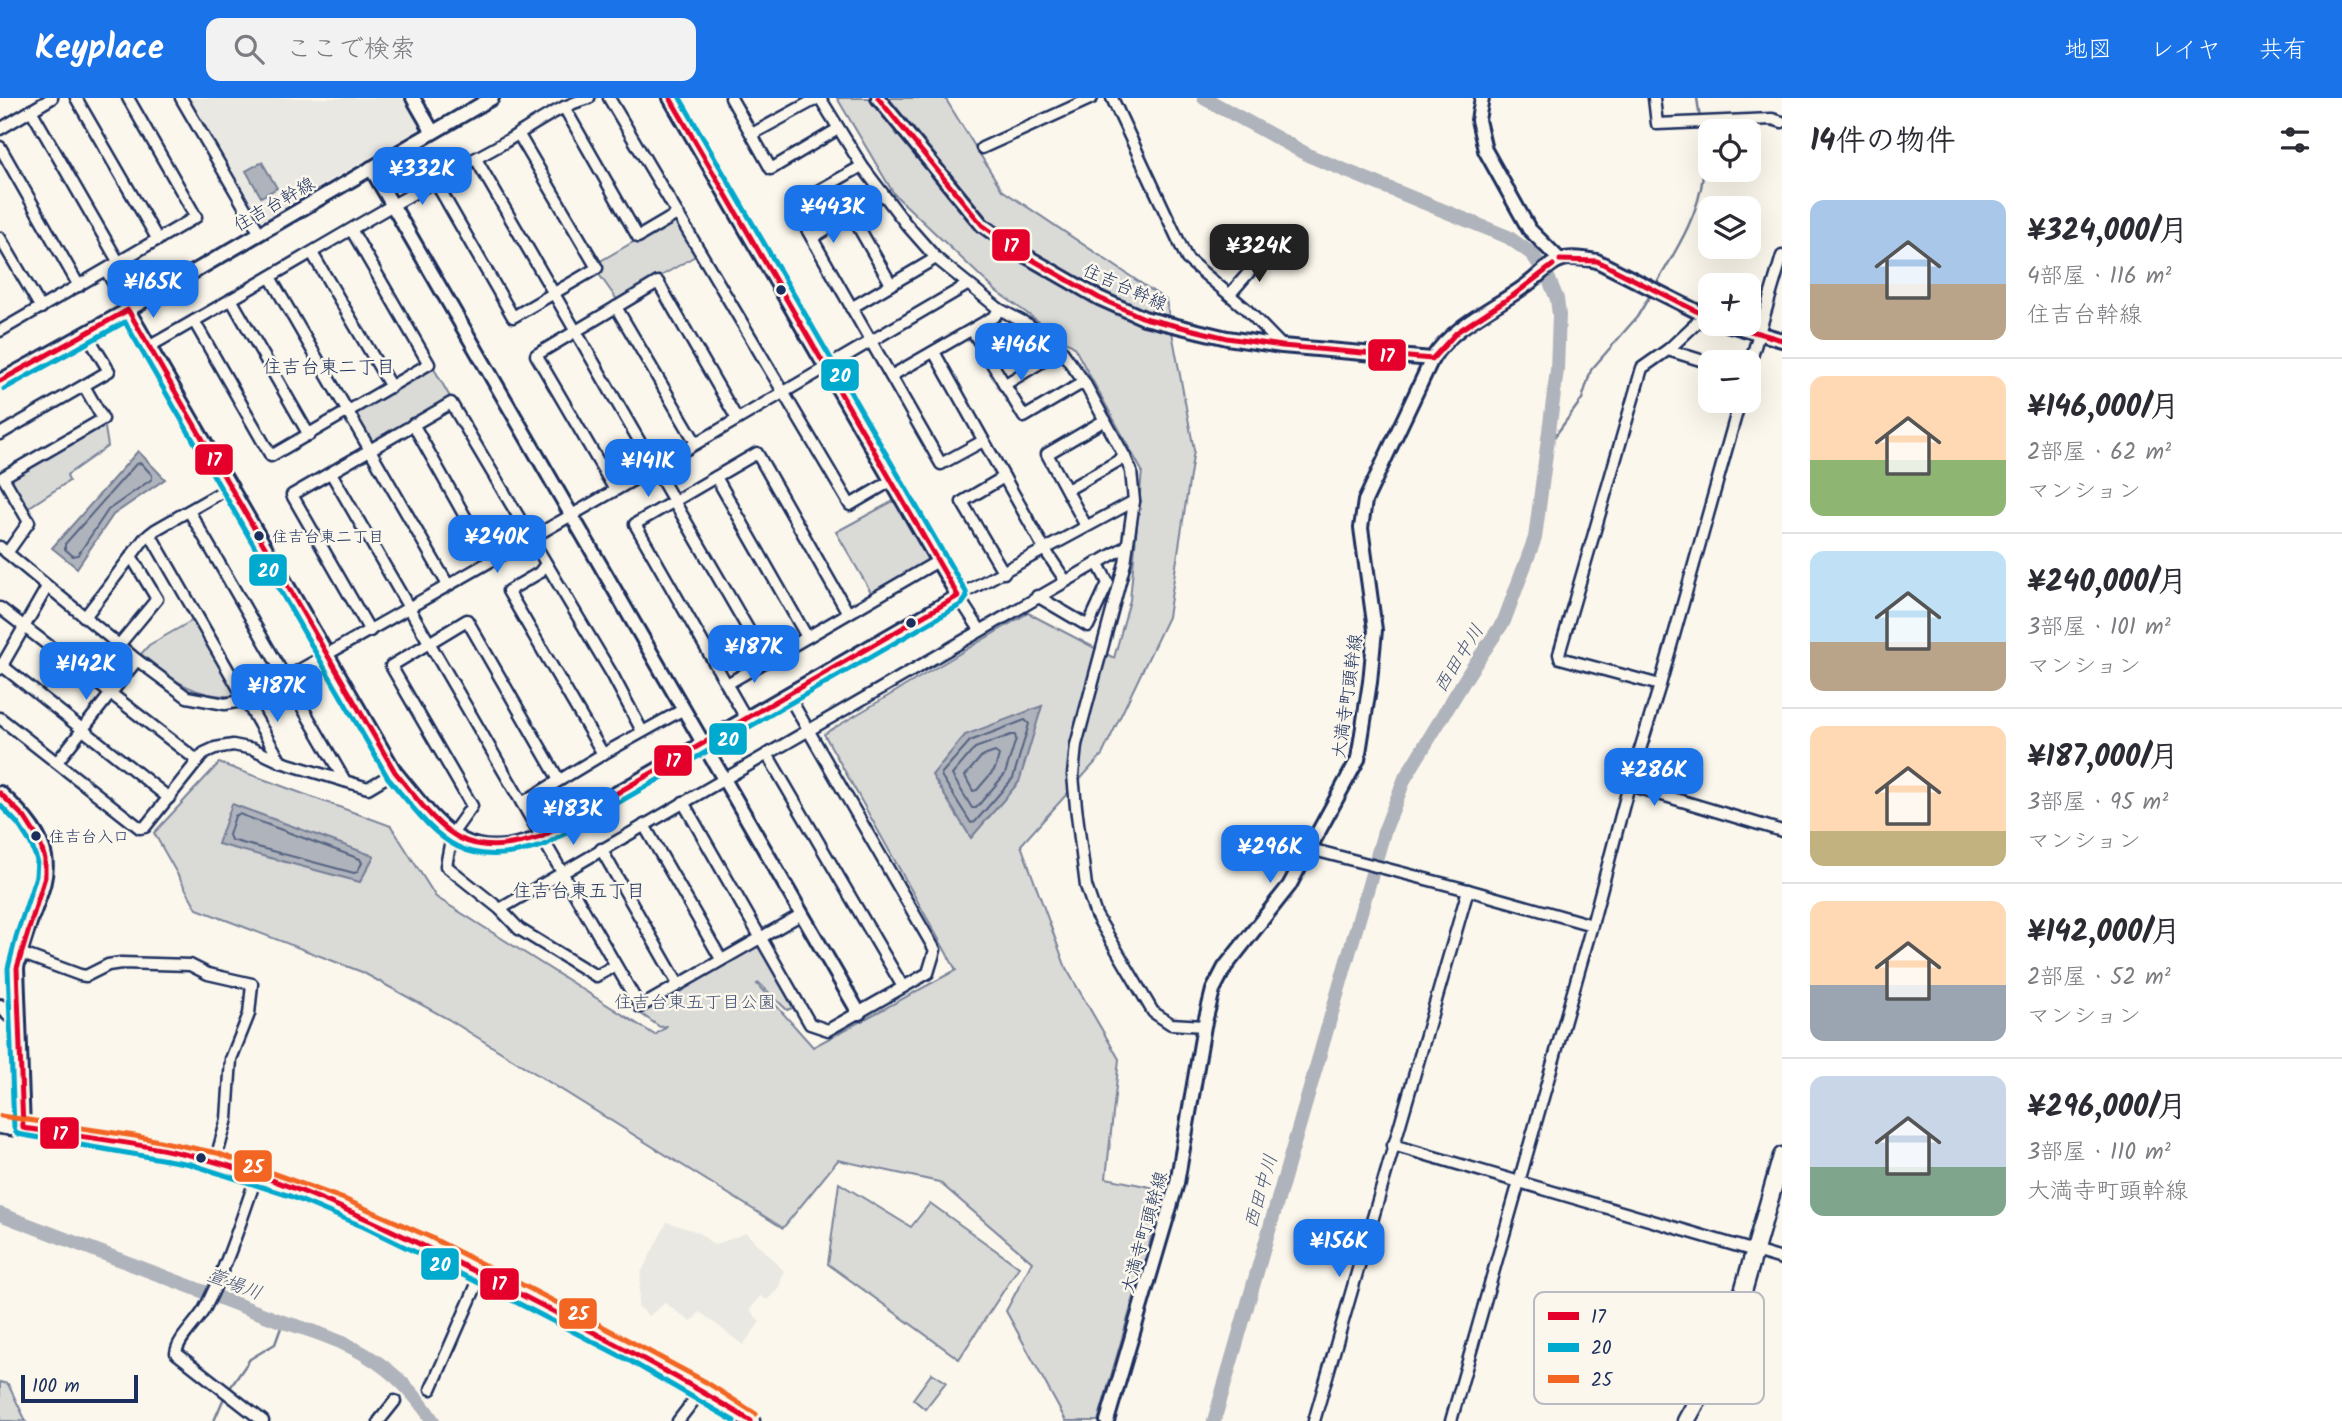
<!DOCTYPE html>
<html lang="ja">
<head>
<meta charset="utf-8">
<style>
	:root { --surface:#fff; --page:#f2f2f3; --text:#2b2b33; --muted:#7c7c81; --line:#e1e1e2; --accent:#1a73e8 }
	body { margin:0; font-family:Kalam,"Klee One",sans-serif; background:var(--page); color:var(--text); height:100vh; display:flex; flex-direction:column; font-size:26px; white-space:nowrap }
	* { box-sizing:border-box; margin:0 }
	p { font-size:23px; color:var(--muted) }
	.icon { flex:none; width:38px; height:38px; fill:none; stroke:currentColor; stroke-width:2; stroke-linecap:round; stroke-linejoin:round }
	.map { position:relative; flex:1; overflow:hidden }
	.details { display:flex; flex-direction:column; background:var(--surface); width:560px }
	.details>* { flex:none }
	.buttons { position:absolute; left:1698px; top:21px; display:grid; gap:14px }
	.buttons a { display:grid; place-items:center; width:63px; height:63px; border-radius:14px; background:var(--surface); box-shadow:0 7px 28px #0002; font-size:35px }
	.scale { position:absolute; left:21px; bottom:18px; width:117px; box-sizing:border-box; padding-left:7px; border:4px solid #1b2f5e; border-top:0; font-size:19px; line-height:24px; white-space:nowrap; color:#1b2f5e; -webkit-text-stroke:5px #fbf7ec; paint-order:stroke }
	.price { position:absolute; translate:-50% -60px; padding:0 16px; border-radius:14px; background:var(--accent); color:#fff; font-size:23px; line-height:46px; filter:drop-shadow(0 2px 4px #0008) }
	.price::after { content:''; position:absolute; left:50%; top:42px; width:21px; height:16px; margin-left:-10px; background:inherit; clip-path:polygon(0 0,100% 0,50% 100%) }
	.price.on { background:#222; color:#fff }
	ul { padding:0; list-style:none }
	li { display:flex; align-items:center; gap:21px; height:175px; padding:0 28px }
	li+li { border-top:2px solid var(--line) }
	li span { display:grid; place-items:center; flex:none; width:196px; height:140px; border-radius:14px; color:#555 }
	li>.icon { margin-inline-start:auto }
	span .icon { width:84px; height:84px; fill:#fffc; stroke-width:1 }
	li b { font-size:30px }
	h2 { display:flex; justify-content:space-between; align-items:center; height:84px; padding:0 28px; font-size:30px }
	header { display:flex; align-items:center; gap:42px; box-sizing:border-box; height:98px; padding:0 35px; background:var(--accent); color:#fff }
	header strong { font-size:33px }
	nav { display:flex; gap:38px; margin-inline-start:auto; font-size:24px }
	.search { width:490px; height:63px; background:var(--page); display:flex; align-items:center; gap:18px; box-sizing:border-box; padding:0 24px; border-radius:14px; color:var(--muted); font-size:26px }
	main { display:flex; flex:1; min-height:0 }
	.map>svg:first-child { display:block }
	.built { fill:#eae8e2 }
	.green { fill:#dadad7; stroke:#7a849a; stroke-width:2 }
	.water { fill:#afb3bb; stroke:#747e96; stroke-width:2 }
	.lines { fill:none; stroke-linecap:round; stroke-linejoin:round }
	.shore { stroke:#566483; stroke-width:2 }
	.stream { stroke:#747e96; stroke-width:2.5 }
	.river { stroke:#afb3bb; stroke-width:14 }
	.minor-casing { stroke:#1b2f5e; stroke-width:15 }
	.tertiary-casing { stroke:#1b2f5e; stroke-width:18 }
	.trunk-casing { stroke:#1b2f5e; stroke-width:21 }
	.minor { stroke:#fbf7ec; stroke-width:10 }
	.tertiary { stroke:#fbf7ec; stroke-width:12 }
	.trunk { stroke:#fbf7ec; stroke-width:16 }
	.bus-1-casing { stroke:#fbf7ec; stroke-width:10 }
	.bus-2-casing { stroke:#fbf7ec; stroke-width:10 }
	.bus-3-casing { stroke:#fbf7ec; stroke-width:10 }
	.bus-1 { stroke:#e4002b; stroke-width:5 }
	.bus-2 { stroke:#00a9ce; stroke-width:5 }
	.bus-3 { stroke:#f26522; stroke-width:5 }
	.bus-dot { fill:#1b2f5e; stroke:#fbf7ec; stroke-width:2.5 }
	.labels { text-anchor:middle; stroke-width:5; stroke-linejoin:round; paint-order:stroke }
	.bus-label { font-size:16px; fill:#1b2f5e; stroke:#fbf7ec; text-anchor:start }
	.street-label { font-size:18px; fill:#1b2f5e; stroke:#fbf7ec }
	.park-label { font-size:18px; fill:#415176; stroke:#fbf7ec }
	.neighbourhood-label { font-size:19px; fill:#1b2f5e; stroke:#fbf7ec }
	.water-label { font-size:19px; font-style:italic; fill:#47577a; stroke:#fbf7ec }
	.key { fill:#fbf7ec; stroke:#b8bbc1; stroke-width:2 }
	.key-label { font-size:19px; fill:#1b2f5e }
	.line-badge { stroke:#fbf7ec; stroke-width:2.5 }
	.badge-label { font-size:19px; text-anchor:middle; font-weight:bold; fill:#fff }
</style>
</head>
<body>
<header>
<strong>Keyplace</strong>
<div class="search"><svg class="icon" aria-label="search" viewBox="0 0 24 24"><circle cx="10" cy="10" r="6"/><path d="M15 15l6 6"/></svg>ここで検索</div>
<nav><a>地図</a><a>レイヤ</a><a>共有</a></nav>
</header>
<main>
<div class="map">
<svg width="1782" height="1323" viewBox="0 0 1782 1323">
	<rect width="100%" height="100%" fill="#fbf7ec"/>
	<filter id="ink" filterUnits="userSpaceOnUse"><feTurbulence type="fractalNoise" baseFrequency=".0143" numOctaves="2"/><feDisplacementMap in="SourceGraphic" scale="14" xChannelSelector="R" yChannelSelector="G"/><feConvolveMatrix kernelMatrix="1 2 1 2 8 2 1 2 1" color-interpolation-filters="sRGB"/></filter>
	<g filter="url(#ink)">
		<!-- built -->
		<g class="built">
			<path d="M187,0H404L421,30L259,124Z"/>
			<path d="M667,1124L698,1134L714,1147L746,1135L784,1173L779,1190L767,1202L760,1198L750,1212L760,1224L743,1247L700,1214L691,1224L665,1205L649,1218L638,1208L641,1175Z"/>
		</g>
		<!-- green -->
		<g class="green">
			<path d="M837,0H945L1002,92L1166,202L1194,352L1168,519L1102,657L1021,747L1066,870L1119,961L1106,1080L1165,1092L1098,1323H1066L1006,1213L1032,1164L939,1084L838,1062L783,1130L448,921L362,874L197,811L154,735L219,665L391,728L436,799L655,937L667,928L660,929L637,913L753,848L762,851L795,909L787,912L759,885L757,886L813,949L956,872L824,636L1028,515L1114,560L1130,502L1142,373L1074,249L996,193L894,96Z"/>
			<path d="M673,121L678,124L697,157L618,203L598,175L597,165Z"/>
			<path d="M433,269L450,299L375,343L369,342L356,320L357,313Z"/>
			<path d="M104,324L108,348L67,377L69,383L26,411L10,382L13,378Z"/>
			<path d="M895,402L928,458L925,466L872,496L836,434Z"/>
			<path d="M195,521L239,598C195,601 173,582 141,556L149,547Z"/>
			<path d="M839,1085L911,1129L930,1105L1019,1169L959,1261L828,1166Z"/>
			<path d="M932,1275L946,1284L925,1311L913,1301Z"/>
			<path d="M0,1284L8,1286L26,1323H0Z"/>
		</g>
		<!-- water -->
		<g class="water">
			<path d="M262,64L277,90L261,99L246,73Z"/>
			<path d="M138,353L165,381L113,417L77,470L52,450Z"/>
			<path d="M1042,608L1019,684L971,740L932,677L965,637Z"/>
			<path d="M232,706L374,758L360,784L218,746Z"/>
		</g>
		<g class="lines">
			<!-- shore -->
			<g class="shore">
				<path d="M141,365L152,377V381L108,412L78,457L73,458L65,451V446L136,366Z"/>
				<path d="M1025,622L1029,626L1013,680L975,724L971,725L942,679L941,676L970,643Z"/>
				<path d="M1011,637H1015L1016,641L1005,676L976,710H972L952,677L975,650Z"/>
				<path d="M995,654L999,657L995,671L977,692L973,693L965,678L981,659Z"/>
				<path d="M239,716L360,761L362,765L357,774L354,775L231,742L229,737L235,718Z"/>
			</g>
			<!-- stream -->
			<g class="stream">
				<path d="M1697,0L1700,21"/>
				<path d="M1655,188C1675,154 1699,118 1703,77C1704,62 1702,43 1700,28"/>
				<path d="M1547,349L1582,301L1591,272L1637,219L1652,194"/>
				<path d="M230,1290L250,1261L275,1246L283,1224"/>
				<path d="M214,1323L223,1302"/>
			</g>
			<!-- river -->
			<g class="river">
				<path d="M1204,0L1310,58L1508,139L1532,156L1548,179L1557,201L1559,217L1557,272L1535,440L1504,523L1469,575L1405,680L1384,734L1214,1323"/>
				<path d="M0,1116L283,1224C349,1243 395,1264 433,1323"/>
			</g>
			<!-- minor casing -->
			<g class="minor-casing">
				<g id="minor">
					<path d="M76,0L158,142"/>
					<path d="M181,0L259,134"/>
					<path d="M609,0L850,407L891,383"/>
					<path d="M731,0L771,71L838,31"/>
					<path d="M820,0L862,68L906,126L936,160L999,211L1029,227L1061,252L1084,284L1125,359L1131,373L1134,403L1125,465L1076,647L1073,677L1076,709L1086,788L1096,817L1153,914L1171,926L1204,928"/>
					<path d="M1112,0L1187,161L1245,210L1282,248"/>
					<path d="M1654,0L1657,26L1772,21L1782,24"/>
					<path d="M564,9L638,139L677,116"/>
					<path d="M31,12L119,165"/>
					<path d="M0,31L52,0"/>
					<path d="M752,36L818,0"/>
					<path d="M0,49L79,188"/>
					<path d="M982,50L1092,0"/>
					<path d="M476,61L766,562"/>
					<path d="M862,68L793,107L941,366L983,343"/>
					<path d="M435,83L513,219L597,170L519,37"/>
					<path d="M851,116L891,186"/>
					<path d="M0,140L41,210"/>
					<path d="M812,140L883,96"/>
					<path d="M312,155L391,289"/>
					<path d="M106,172L128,212"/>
					<path d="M270,179L448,487"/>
					<path d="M1230,196L1265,156"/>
					<path d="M231,201L309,337"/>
					<path d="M616,209L696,345"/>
					<path d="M851,210L936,160"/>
					<path d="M194,223L271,358L429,266L352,133"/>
					<path d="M972,232L1024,319L1084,284"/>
					<path d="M0,233L196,119L128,0"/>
					<path d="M150,248C264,184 376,114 491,52C523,35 554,9 589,0"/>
					<path d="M1668,252L1710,265"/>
					<path d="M934,254L1045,452L1065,482"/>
					<path d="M1748,272L1782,158"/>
					<path d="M891,278L995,218L999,211"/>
					<path d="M1004,287L1061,252"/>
					<path d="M413,326L490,463"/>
					<path d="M0,336L109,273L86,235"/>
					<path d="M331,375L640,909L802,816"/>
					<path d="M716,379L807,539"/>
					<path d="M1004,379L962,404L1004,475"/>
					<path d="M615,392L536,257L658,184L737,321"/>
					<path d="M1067,392L1125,359"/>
					<path d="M189,413L345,683"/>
					<path d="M1086,428L1047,356L1105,322"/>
					<path d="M150,436L281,664"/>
					<path d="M0,449L137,562L187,599L225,606L247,602L656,369L967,187"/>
					<path d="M7,455L29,424L3,379L103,321L84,288"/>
					<path d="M546,466L539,475L508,493L603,656"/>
					<path d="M1037,498L1088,528L1108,485L1097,464"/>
					<path d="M0,510L198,663"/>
					<path d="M85,519L144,441L155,432L232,388"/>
					<path d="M980,532L958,498L1134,403"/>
					<path d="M370,533L292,397L451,305L613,578L642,633"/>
					<path d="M119,547L157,501L131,458"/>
					<path d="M0,566L169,700"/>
					<path d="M0,571L47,489"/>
					<path d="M727,586L938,463"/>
					<path d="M1660,587L1560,560L1559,556L1642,270L1669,251L1704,218"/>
					<path d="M0,620L140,730L145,729L204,655L215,650L233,647L253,651L281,664L368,690L395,674"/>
					<path d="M747,622L635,426L757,355L848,515"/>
					<path d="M767,656L903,889"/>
					<path d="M57,664L137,562"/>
					<path d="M559,682L467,522L391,568L472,708L452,736L446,768L500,811L519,831L596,878L615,868"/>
					<path d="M1629,687L1782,733"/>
					<path d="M683,704L810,926L828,932L928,875L935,852L788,597"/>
					<path d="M522,705L603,656L684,611"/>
					<path d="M644,727L721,861"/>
					<path d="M601,751L678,886"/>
					<path d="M1310,751L1468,792L1592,827"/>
					<path d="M500,811L1127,448"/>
					<path d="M20,855L80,877L86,878L108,867L121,865L190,867L208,876L252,886L249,916L231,961L227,1021L215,1064"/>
					<path d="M1393,1047L1782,1161"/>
					<path d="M257,1077C241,1122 227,1168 205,1210C197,1225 178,1240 176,1255L263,1323"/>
					<path d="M431,1291L481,1177"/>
					<path d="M379,1323L395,1303"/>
					<path d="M678,1323L702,1292"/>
					<path d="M1314,1323L1468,792"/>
					<path d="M1451,1323L1592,827L1629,687L1660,587L1740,303"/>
				</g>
			</g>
			<!-- tertiary casing -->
			<g class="tertiary-casing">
				<g id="tertiary">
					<path d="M413,0L432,33"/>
					<path d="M878,0L982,127L1026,158L1099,200L1144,220L1227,240L1282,248L1432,261"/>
					<path d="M1482,0L1478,22L1485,52L1529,131L1560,162"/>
					<path d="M371,70L859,915"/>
					<path d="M128,212L395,674C440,728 463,770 541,739L958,498L670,0"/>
					<path d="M1727,226L1782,242"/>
					<path d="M0,283L128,212L492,0"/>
					<path d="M0,695C82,769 32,787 17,870L23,1030"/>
					<path d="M0,908L18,925"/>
					<path d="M1107,1323L1177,1085L1204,928L1213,892L1225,869L1289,788L1358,661L1370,584L1375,532L1361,430L1365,403L1432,261C1452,228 1495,210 1525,188C1536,181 1548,166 1560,162C1570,158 1587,161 1597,163L1710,220"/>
				</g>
			</g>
			<!-- trunk casing -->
			<g class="trunk-casing">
				<g id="trunk">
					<path d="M0,1027L134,1047L215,1064L341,1109L426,1147L594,1234L702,1292L751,1323"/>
					<path d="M1686,1323L1710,1280L1742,1197L1782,1058"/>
				</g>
			</g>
			<!-- minor -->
			<use href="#minor" class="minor"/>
			<!-- tertiary -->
			<use href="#tertiary" class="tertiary"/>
			<!-- trunk -->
			<use href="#trunk" class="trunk"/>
			<!-- bus-1 casing -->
			<g class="bus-1-casing">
				<g id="bus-1">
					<path d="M878,0L982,127L1026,158L1099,200L1144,220L1227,240L1282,248L1432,261L1457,234L1515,196L1553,167"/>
					<path d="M1560,162L1597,163L1710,220"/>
					<path d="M1727,226L1782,242"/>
					<path d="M0,283L128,212L395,674C443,733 460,764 541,739L958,498L670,0"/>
					<path d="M0,695L25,720L39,742L45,761V779L17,870L23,1030C88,1040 153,1046 216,1064C317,1093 411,1141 504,1188C588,1231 671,1274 751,1323"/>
				</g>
			</g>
			<!-- bus-2 casing -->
			<g class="bus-2-casing">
				<g id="bus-2">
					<path d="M4,291L125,224L388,680C439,741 459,774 545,747L962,506L967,499L966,494L680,0"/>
					<path d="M0,707L18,726L31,746L37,762L36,778L16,839L8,870L14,1030L17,1036L190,1066L290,1098L364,1129L473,1182L630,1263L734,1323"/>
				</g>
			</g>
			<!-- bus-3 casing -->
			<g class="bus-3-casing">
				<path id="bus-3" d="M1,1018L135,1038L217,1055L344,1101L430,1139L598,1226L706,1284L756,1316"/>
			</g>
			<!-- bus-1 -->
			<use href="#bus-1" class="bus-1"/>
			<!-- bus-2 -->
			<use href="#bus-2" class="bus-2"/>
			<!-- bus-3 -->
			<use href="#bus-3" class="bus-3"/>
		</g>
	</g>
	<!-- markers -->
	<g class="bus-dot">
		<circle cx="781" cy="192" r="6"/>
		<circle cx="259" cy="438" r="6"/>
		<circle cx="911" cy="525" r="6"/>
		<circle cx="36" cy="738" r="6"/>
		<circle cx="201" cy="1060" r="6"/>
	</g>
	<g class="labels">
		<!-- bus labels -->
		<g class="bus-label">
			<text x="272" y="444">住吉台東二丁目</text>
			<text x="49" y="744">住吉台入口</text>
		</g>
		<!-- street labels -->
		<g class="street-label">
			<text transform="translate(274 106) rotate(-30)" y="6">住吉台幹線</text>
			<text transform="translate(1125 189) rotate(24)" y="6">住吉台幹線</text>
			<text transform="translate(1347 598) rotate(-82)" y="6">大満寺町頭幹線</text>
			<text transform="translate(1144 1134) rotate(-74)" y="6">大満寺町頭幹線</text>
		</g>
		<!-- park labels -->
		<g class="park-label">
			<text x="695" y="910">住吉台東五丁目公園</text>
		</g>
		<!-- neighbourhood labels -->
		<g class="neighbourhood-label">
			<text x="329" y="275">住吉台東二丁目</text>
			<text x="579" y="799">住吉台東五丁目</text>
		</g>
		<!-- water labels -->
		<g class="water-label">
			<text transform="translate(1458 560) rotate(-58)" y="7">西田中川</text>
			<text transform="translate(1260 1093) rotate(-74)" y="7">西田中川</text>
			<text transform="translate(235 1185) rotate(21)" y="7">萱場川</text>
		</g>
	</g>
	<!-- legend -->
	<rect x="1534" y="1194" width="230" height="112" rx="10" class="key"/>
	<rect x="1548" y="1214" width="31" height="8" fill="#e4002b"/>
	<rect x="1548" y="1245" width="31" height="9" fill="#00a9ce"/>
	<rect x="1548" y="1277" width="31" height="8" fill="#f26522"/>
	<g class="key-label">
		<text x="1591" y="1225">17</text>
		<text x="1591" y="1256">20</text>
		<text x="1591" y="1288">25</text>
	</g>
	<g class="line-badge">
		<rect x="991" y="130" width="40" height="34" rx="7" fill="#e4002b"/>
		<rect x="1367" y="240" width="40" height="34" rx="7" fill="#e4002b"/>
		<rect x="820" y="260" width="40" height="34" rx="7" fill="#00a9ce"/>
		<rect x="194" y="345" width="40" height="33" rx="7" fill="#e4002b"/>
		<rect x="248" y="455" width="40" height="34" rx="7" fill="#00a9ce"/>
		<rect x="708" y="624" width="40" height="34" rx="7" fill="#00a9ce"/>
		<rect x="653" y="646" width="40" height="33" rx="7" fill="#e4002b"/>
		<rect x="39" y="1018" width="41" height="34" rx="7" fill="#e4002b"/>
		<rect x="233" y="1051" width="40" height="34" rx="7" fill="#f26522"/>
		<rect x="420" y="1149" width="40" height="34" rx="7" fill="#00a9ce"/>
		<rect x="479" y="1169" width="41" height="34" rx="7" fill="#e4002b"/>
		<rect x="558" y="1199" width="40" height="33" rx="7" fill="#f26522"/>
	</g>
	<g class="badge-label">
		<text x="1011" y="154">17</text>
		<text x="1387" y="264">17</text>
		<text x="840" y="284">20</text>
		<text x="214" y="368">17</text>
		<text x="268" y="479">20</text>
		<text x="728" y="648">20</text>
		<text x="673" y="669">17</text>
		<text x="60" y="1042">17</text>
		<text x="253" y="1075">25</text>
		<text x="440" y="1173">20</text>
		<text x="499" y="1192">17</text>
		<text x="578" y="1222">25</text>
	</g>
</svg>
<div class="buttons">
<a><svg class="icon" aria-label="locate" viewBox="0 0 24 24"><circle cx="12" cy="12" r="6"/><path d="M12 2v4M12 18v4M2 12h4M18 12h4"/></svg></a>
<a><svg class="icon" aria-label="layers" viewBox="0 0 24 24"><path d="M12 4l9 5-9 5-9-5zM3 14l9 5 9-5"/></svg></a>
<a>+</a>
<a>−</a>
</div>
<div class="scale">100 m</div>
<b class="price" style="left:422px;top:109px">¥332K</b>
<b class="price" style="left:833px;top:147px">¥443K</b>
<b class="price on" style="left:1259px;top:186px">¥324K</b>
<b class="price" style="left:153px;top:222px">¥165K</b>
<b class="price" style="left:1021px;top:285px">¥146K</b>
<b class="price" style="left:648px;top:401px">¥141K</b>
<b class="price" style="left:497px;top:477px">¥240K</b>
<b class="price" style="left:754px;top:587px">¥187K</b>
<b class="price" style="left:86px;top:604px">¥142K</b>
<b class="price" style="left:277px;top:626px">¥187K</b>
<b class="price" style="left:1654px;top:710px">¥286K</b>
<b class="price" style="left:573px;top:749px">¥183K</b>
<b class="price" style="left:1270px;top:787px">¥296K</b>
<b class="price" style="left:1339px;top:1181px">¥156K</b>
</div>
<section class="details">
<h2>14件の物件<svg class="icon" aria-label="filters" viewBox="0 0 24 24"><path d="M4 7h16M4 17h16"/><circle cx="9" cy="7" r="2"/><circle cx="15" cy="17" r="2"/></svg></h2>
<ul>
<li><span style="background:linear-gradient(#a9c7e8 60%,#b9a48a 0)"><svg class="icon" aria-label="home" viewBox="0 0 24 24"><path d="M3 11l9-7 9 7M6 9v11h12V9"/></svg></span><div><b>¥324,000/月</b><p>4部屋 · 116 m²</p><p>住吉台幹線</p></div></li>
<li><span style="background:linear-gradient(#ffd9b3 60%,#8fb573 0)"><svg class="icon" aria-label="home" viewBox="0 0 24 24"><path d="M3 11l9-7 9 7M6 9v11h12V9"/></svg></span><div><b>¥146,000/月</b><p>2部屋 · 62 m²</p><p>マンション</p></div></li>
<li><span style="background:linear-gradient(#bfe0f5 65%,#b9a48a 0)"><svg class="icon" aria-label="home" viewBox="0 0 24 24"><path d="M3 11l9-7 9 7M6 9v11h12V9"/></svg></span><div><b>¥240,000/月</b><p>3部屋 · 101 m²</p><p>マンション</p></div></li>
<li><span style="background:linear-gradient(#ffd9b3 75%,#c2b280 0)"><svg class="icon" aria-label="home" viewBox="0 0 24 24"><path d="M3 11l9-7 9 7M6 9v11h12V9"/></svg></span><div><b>¥187,000/月</b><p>3部屋 · 95 m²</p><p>マンション</p></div></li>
<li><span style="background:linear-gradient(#ffd9b3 60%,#9aa5b1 0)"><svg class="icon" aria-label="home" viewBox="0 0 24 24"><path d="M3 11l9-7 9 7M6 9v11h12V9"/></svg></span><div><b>¥142,000/月</b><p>2部屋 · 52 m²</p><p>マンション</p></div></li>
<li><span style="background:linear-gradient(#c9d6e8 65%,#7fa58c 0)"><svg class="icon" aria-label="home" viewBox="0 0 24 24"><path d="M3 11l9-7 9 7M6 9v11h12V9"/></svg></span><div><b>¥296,000/月</b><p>3部屋 · 110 m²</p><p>大満寺町頭幹線</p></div></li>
</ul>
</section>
</main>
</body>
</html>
